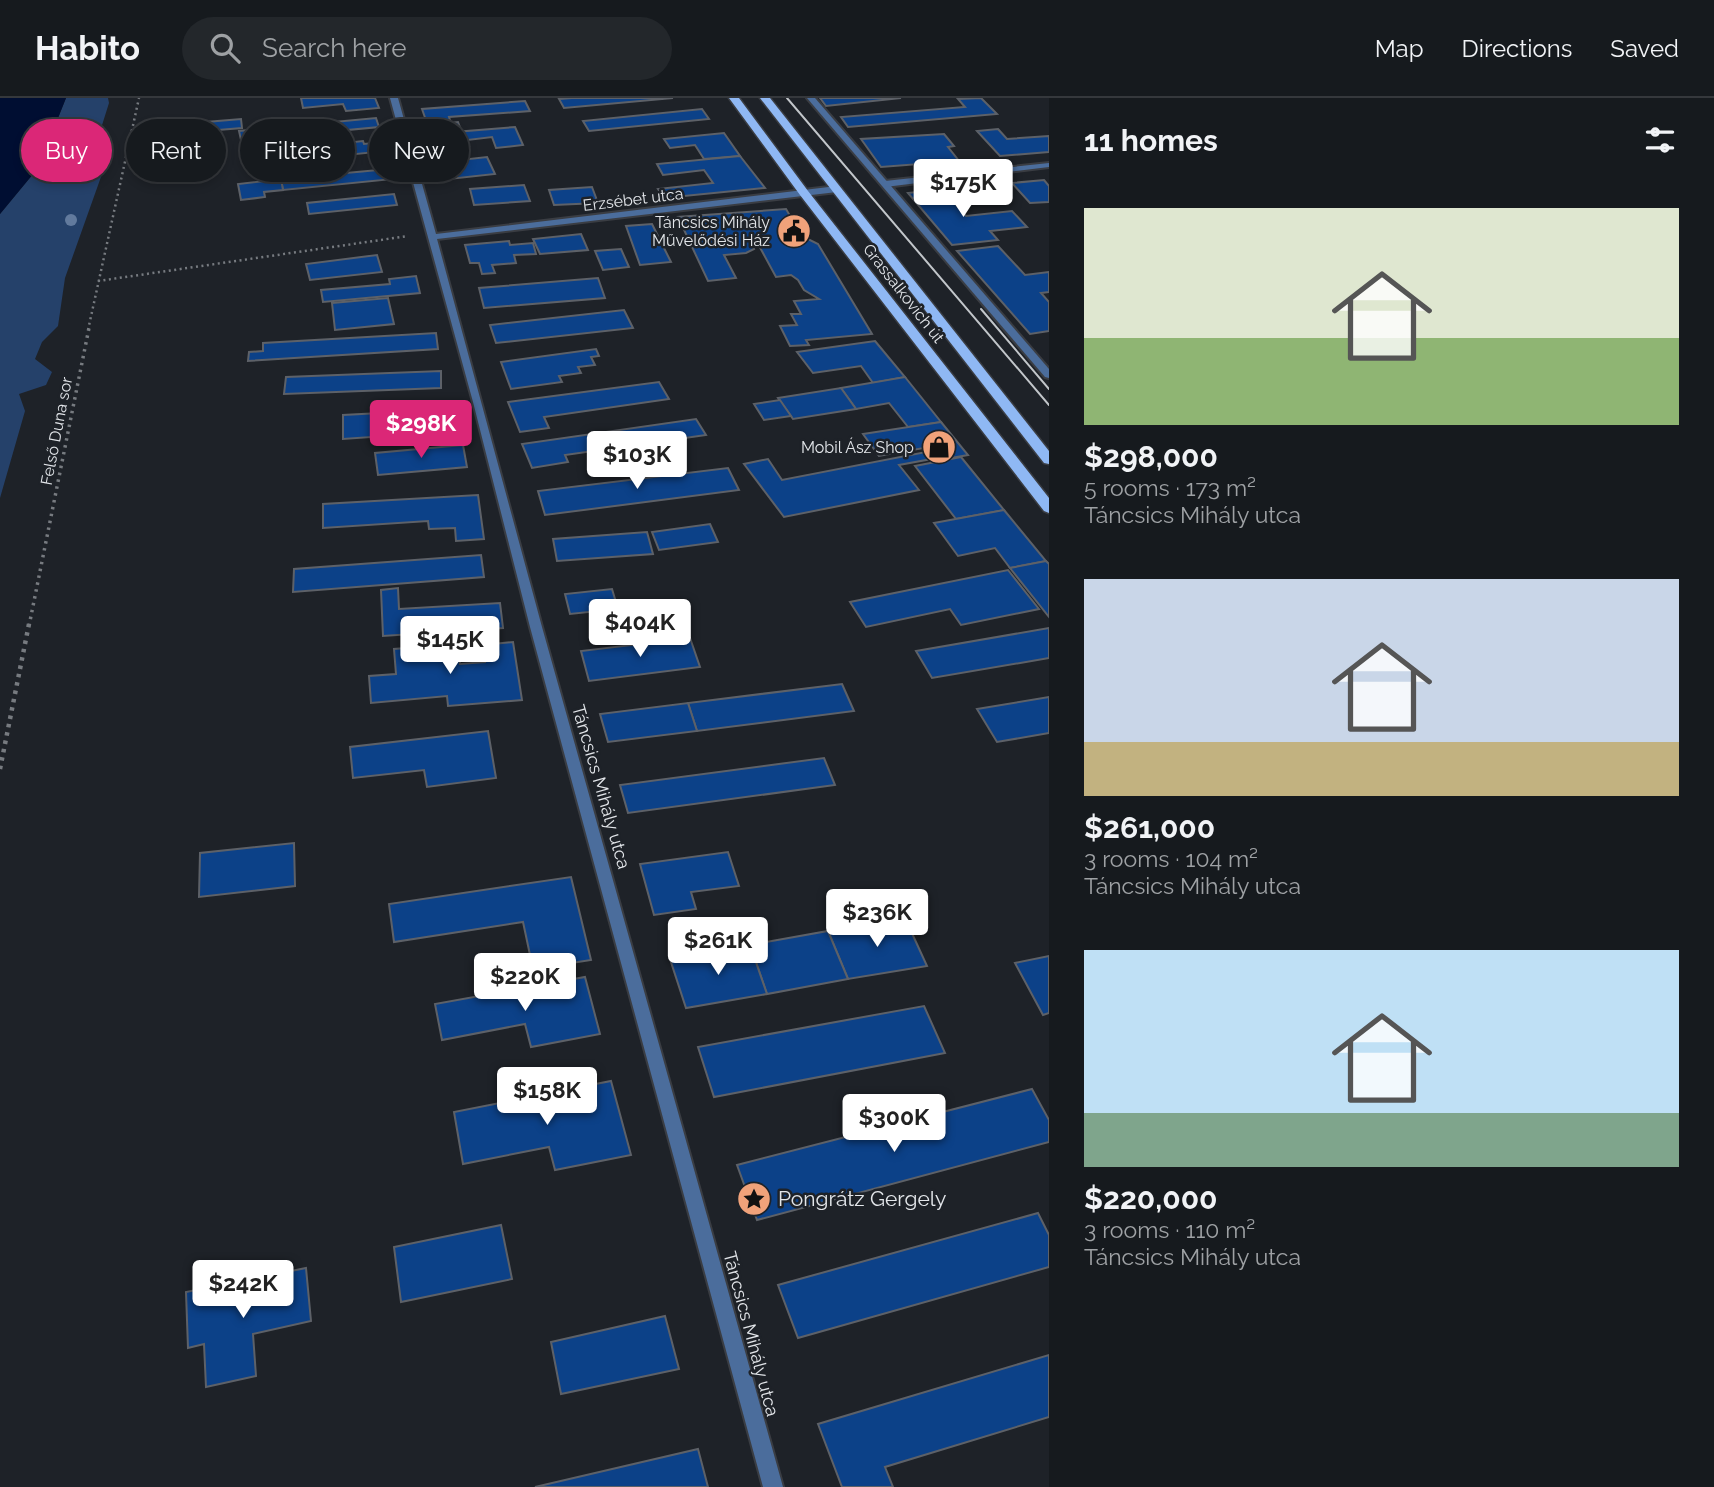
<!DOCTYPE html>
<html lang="en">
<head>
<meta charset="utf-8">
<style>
	:root { --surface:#161a1e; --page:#23272b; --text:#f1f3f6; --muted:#9ea1a4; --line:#35383c; --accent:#db2777 }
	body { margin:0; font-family:Raleway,sans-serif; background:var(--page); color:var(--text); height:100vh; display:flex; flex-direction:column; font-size:26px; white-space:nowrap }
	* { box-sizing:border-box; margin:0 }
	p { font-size:23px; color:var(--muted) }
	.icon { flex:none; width:38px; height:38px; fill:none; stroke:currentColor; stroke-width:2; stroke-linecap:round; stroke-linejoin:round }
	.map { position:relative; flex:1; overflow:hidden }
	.details { display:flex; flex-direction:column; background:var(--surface); width:665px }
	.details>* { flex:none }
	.hud { position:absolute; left:21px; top:21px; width:665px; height:63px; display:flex; gap:14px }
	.price { position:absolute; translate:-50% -60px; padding:0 16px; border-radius:7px; background:#fff; color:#222; font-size:23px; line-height:46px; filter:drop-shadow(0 2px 4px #0008) }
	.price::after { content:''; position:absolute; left:50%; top:42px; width:21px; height:16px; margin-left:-10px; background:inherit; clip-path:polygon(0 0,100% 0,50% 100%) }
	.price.selected { background:var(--accent); color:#fff }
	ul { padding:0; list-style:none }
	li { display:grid; align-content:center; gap:14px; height:371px; padding:0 35px }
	li span { display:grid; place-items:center; height:217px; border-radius:0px; color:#555 }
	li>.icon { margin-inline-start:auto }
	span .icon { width:126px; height:126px; fill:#fffc; stroke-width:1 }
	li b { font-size:30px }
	h2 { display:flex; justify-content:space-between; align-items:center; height:84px; padding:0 35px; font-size:30px }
	.chip { padding:0 24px; border-radius:32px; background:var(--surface); box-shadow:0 4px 10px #0003,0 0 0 2px var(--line); font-size:24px; line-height:63px }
	.chip.selected { background:var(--accent); color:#fff }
	header { display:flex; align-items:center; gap:42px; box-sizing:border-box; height:98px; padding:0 35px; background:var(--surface); border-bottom:2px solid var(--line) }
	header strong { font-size:33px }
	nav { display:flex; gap:38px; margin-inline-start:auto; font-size:24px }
	.search { width:490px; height:63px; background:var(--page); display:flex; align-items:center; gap:18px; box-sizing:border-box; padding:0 24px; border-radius:38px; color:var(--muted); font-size:26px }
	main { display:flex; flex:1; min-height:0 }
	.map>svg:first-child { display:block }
	.green { fill:#25416a }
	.water { fill:#000e32 }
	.building { fill:#0c4188; stroke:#5d6168; stroke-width:2 }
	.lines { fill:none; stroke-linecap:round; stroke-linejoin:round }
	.lane-casing { stroke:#3a3d43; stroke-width:4 }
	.street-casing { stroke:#3a3d43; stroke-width:4 }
	.primary-casing { stroke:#3a3d43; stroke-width:3 }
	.path-far2 { stroke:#777b80; stroke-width:2.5; stroke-dasharray:2 3.5; stroke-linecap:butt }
	.path-far1 { stroke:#777b80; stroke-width:3.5; stroke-dasharray:2.5 4.5; stroke-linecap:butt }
	.path { stroke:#777b80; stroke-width:4.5; stroke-dasharray:3.5 5; stroke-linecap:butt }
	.lane { fill:#4b6d9c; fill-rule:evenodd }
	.street { fill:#4b6d9c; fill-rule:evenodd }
	.primary { fill:#8fb8f4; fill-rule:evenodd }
	.tram { stroke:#c2c6ca; stroke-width:2 }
	.tree { fill:#627a9d }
	.labels { text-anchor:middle; stroke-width:5; stroke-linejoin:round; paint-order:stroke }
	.far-street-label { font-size:16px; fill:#e3e6ea; stroke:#1e2228 }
	.far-poi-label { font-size:16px; fill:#e3e6ea; stroke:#1e2228; text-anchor:end }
	.street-label { font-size:18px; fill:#e3e6ea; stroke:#1e2228 }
	.near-poi-label { font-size:21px; fill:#e3e6ea; stroke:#1e2228; text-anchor:start }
</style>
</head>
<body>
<header>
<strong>Habito</strong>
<div class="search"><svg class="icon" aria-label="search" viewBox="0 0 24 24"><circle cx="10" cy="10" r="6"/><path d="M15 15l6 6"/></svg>Search here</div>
<nav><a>Map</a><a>Directions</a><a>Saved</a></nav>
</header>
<main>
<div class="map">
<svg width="1049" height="1389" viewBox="0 0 1049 1389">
	<rect width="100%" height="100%" fill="#1e2228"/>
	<!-- green -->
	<path class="green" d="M66,0H108L109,5L92,59L105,56L107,62L65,180L58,228L42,244L35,261L52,274L46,287L19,296L25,313L0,400V116L38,70Z"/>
	<!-- water -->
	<path class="water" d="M0,0H66L38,70L0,116Z"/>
	<!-- building -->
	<g class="building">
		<path d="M301,0H375L379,10L346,13L343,6L303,10Z"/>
		<path d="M572,0H673L564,10L559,1Z"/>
		<path d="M820,0H901L826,8Z"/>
		<path d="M981,0L997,16L848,29L841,19L965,9L958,1Z"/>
		<path d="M525,3L530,13L449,19L451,25L458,24L461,32L430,34L422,11Z"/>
		<path d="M702,11L709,21L589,33L583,23Z"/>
		<path d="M376,20L379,29L241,42L239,33Z"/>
		<path d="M241,21L242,30L206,33V24Z"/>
		<path d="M515,29L523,47L496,50L492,39L467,42L469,48L436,51L430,36Z"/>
		<path d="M998,31L1007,41L1049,38V54L1000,58L977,33Z"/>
		<path d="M724,35L740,58L704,61L695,47L670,50L664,41Z"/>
		<path d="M944,36L954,48L948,49L959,63L881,69L861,41Z"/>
		<path d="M363,43L364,46L383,44L386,53L258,66L255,56L286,53L285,47L307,45L308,49Z"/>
		<path d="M740,58L765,90L664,100L658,91L713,85L704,72L663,77L657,66Z"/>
		<path d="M487,59L495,76L449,81L442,64Z"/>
		<path d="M389,71L393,81L283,92L281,81Z"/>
		<path d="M281,81L283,92L264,94L265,99L241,102L238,86Z"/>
		<path d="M1044,82L1049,88V104L1030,105L1012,85Z"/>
		<path d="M524,87L530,103L474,107L470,91Z"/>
		<path d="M592,89L598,105L554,107L549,92Z"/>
		<path d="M942,91L966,118L1012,113L1027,129L990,133L998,142L952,147L908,95Z"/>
		<path d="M394,96L397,107L309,116L307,105Z"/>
		<path d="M786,111L804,142L808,141L818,146L872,236L806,242L809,247L790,248L780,228L797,227L791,216H801L794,203L819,201L804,192L798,182L791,177L776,179L757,144L751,145L754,151L746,155L724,157L736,180L708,183L678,119Z"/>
		<path d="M652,126L671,164L640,167L626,128Z"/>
		<path d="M581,136L588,152L540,156L533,141Z"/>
		<path d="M509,143L510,147L533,145L536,156L514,157L516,165L492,167L495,175L482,176L479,165H470L465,147Z"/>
		<path d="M998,148L1025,177L1049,174V194L1041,195L1049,204V233L1030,236L957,153Z"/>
		<path d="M621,151L629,169L603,172L595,153Z"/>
		<path d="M377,157L382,174L310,182L306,166Z"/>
		<path d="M416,178L420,195L323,204L321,192L390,186L389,181Z"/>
		<path d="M598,180L605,200L484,210L479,190Z"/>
		<path d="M388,200L394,226L335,232L332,205Z"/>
		<path d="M624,212L633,230L496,245L490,227Z"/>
		<path d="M436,235L438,251L248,263L249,254L263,253V245Z"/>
		<path d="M875,243L905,279L873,285L861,268L813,275L797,254Z"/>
		<path d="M596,251L599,258L591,259L595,267L578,269L581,275L559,278L562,284L511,291L501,264Z"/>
		<path d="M441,273V290L284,296L286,279Z"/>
		<path d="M905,279L941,324L908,329L889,305L856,311L841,290Z"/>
		<path d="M659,284L669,301L544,319L549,330L520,334L508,304Z"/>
		<path d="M841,290L856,311L793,321L778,300Z"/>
		<path d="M780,302L791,318L764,322L754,306Z"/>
		<path d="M457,311L461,344L415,347L414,336L343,341V317Z"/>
		<path d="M696,321L706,337L565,357L568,364L532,370L522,346Z"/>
		<path d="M941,324L968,357L940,362L929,349L879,358L863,336Z"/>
		<path d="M463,347L467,369L378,377L375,355Z"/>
		<path d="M931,353L937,360L899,367L919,392L784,419L744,366L768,361L782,382Z"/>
		<path d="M961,359L1004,412L956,421L915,368Z"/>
		<path d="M728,370L739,392L545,417L538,393Z"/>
		<path d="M478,397L484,441L456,443L455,430L429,431L428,423L323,430V406Z"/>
		<path d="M1004,412L1046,463L1010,470L995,450L958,458L934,425Z"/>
		<path d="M710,426L718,444L659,452L652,434Z"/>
		<path d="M647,434L653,456L557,463L553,441Z"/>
		<path d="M481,457L484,479L293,494L294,471Z"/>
		<path d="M1046,463L1049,466V519L1010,470Z"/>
		<path d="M1008,472L1039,511L961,527L950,511L866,529L850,504Z"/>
		<path d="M398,490L399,511L500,505L503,530L383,538L381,492Z"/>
		<path d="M612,491L618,511L570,516L565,496Z"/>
		<path d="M1049,530V560L932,580L916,553Z"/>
		<path d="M690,540L700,569L589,583L581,553Z"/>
		<path d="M513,544L522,602L448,608L447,598L371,605L369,578L396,576L394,551L458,546L460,566L485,564L483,547Z"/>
		<path d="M842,586L854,613L697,633L688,605Z"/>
		<path d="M1049,599V635L997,644L977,611Z"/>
		<path d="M688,605L697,633L608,644L600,616Z"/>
		<path d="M488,633L496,680L427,689L424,672L353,680L350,649Z"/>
		<path d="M824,660L835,687L628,715L620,687Z"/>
		<path d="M294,745L295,788L199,799L200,755Z"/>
		<path d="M728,754L739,788L691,794L696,811L654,817L640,766Z"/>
		<path d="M571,779L591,862L533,871L523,824L394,844L389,806Z"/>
		<path d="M905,820L927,868L848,881L828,833Z"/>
		<path d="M828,833L848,881L767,896L750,847Z"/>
		<path d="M750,847L767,896L686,910L670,861Z"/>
		<path d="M1049,858V915L1043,917L1015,865Z"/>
		<path d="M585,879L600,936L531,949L525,926L442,942L435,906Z"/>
		<path d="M924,908L945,955L714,999L698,949Z"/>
		<path d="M611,983L631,1057L555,1072L549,1049L463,1066L454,1014Z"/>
		<path d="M1032,991L1049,1022V1044L757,1122L737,1067Z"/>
		<path d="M1038,1115L1049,1137V1169L798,1240L778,1187Z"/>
		<path d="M501,1127L512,1181L401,1204L394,1149Z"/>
		<path d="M306,1170L311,1223L253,1236L256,1278L206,1289L204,1246L188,1250L186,1194Z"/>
		<path d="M665,1218L679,1271L561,1296L551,1244Z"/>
		<path d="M1049,1257V1319L885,1369L893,1389H842L818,1326Z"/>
		<path d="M698,1351L708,1389H535Z"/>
	</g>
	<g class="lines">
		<!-- lane casing -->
		<g class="lane-casing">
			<path id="lane" d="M807,0H815L1049,271V280L1045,279Z"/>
		</g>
		<!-- street casing -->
		<g class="street-casing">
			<g id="street">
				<path d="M390,0H398L436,136L837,88L841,91L837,94L437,141L542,529L783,1389H763L530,529L473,304Z"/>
				<path d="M1049,65V69L885,89L881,86L885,83Z"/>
			</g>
		</g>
		<!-- primary casing -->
		<g class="primary-casing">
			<g id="primary">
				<path d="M729,0H739L808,93L1049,400V415L1044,413L800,97Z"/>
				<path d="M760,0H770L1049,353V366L1044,365Z"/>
			</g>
		</g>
		<!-- path-far2 -->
		<g class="path-far2">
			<path d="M36,37L64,34"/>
			<path d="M31,68L50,65"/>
			<path d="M98,183L408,138"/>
			<path d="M88,232L139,0"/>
		</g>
		<!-- path-far1 -->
		<path class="path-far1" d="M29,528L89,230"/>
		<!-- path -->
		<path class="path" d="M0,671L29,526"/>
		<!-- lane -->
		<use href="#lane" class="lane"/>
		<!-- street -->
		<use href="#street" class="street"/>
		<!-- primary -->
		<use href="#primary" class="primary"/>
		<!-- tram -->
		<g class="tram">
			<path d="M787,0L1049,307"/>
			<path d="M981,211L1049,291"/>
		</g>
	</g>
	<!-- trees -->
	<circle class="tree" cx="71" cy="122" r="6"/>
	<!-- icons -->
	<defs>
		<g id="civic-disc" transform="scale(1.75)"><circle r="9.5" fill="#f0a27a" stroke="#1e2228"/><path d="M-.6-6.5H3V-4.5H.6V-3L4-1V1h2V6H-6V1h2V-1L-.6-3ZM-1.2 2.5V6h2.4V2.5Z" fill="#111"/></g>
		<g id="shop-disc" transform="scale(1.75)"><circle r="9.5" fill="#f0a27a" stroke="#1e2228"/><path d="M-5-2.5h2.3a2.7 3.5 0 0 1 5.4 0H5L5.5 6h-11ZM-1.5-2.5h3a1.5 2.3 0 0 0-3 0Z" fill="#111"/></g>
		<g id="sight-disc" transform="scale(1.75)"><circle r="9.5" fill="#f0a27a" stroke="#1e2228"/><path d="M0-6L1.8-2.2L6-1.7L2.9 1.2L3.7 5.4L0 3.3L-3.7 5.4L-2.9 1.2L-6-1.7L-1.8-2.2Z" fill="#111"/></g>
	</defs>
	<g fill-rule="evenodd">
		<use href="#civic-disc" x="794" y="133"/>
		<use href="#shop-disc" x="939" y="349"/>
		<use href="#sight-disc" x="754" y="1101"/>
	</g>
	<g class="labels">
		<!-- far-street labels -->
		<g class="far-street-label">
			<text transform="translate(633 101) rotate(-7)" y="6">Erzsébet utca</text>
			<text transform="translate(904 195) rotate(52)" y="6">Grassalkovich út</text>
			<text transform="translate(56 333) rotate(-79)" y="6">Felső Duna sor</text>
		</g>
		<!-- far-poi labels -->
		<g class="far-poi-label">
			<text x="770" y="130">Táncsics Mihály<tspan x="770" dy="18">Művelődési Ház</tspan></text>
			<text x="914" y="355">Mobil Ász Shop</text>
		</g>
		<!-- street labels -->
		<g class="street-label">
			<text transform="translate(601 689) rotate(74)" y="6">Táncsics Mihály utca</text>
			<text transform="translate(751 1236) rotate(75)" y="6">Táncsics Mihály utca</text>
		</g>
		<!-- near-poi labels -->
		<g class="near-poi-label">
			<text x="778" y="1108">Pongrátz Gergely</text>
		</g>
	</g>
</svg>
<b class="price" style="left:963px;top:121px">$175K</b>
<b class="price selected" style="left:421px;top:362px">$298K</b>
<b class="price" style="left:637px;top:393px">$103K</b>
<b class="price" style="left:640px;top:561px">$404K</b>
<b class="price" style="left:450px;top:578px">$145K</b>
<b class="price" style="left:877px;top:851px">$236K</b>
<b class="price" style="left:718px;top:879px">$261K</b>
<b class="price" style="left:525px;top:915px">$220K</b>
<b class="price" style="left:547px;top:1029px">$158K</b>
<b class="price" style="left:894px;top:1056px">$300K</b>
<b class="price" style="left:243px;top:1222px">$242K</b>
<div class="hud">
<a class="chip selected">Buy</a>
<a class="chip">Rent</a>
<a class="chip">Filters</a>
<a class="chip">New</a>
</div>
</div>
<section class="details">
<h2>11 homes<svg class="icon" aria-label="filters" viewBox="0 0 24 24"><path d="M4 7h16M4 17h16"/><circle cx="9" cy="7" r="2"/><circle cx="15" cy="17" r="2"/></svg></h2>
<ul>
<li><span style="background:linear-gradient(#dfe7d0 60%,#8fb573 0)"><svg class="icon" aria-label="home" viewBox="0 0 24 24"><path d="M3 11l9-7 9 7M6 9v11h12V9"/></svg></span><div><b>$298,000</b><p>5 rooms · 173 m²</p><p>Táncsics Mihály utca</p></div></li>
<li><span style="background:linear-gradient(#c9d6e8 75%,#c2b280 0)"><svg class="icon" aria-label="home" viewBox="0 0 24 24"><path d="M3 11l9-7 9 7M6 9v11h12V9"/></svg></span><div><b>$261,000</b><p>3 rooms · 104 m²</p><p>Táncsics Mihály utca</p></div></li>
<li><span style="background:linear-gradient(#bfe0f5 75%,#7fa58c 0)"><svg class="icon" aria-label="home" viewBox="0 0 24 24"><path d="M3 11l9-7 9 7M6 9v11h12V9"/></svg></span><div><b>$220,000</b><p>3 rooms · 110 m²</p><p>Táncsics Mihály utca</p></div></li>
</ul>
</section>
</main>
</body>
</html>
